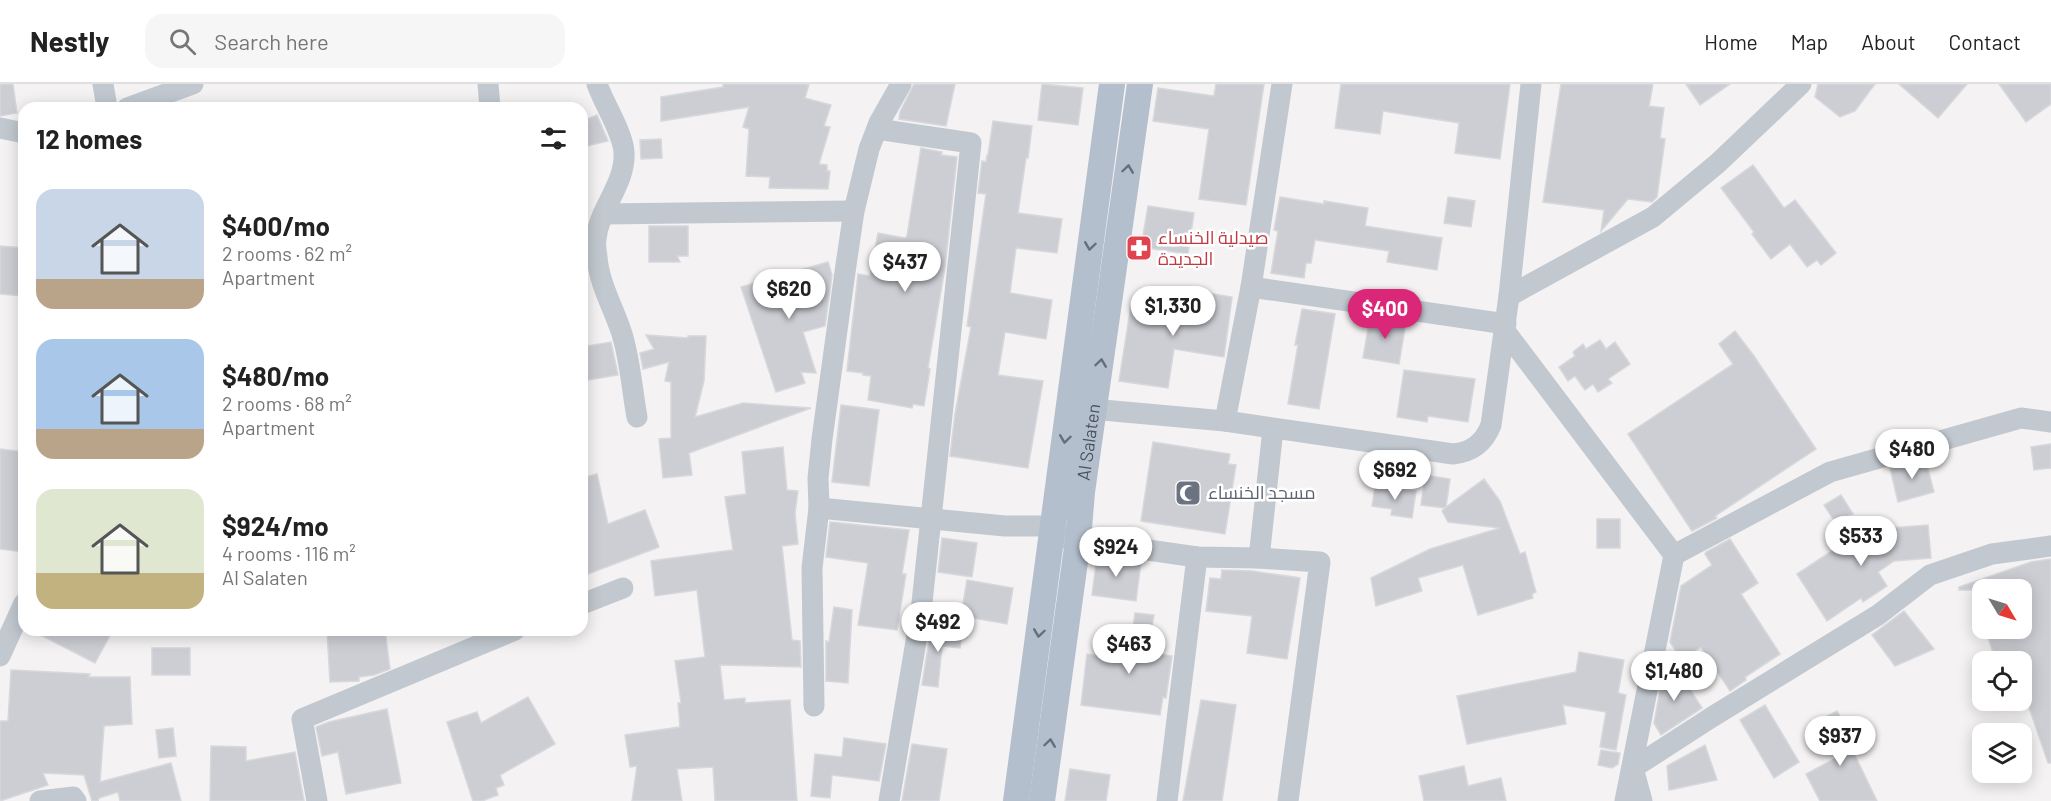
<!DOCTYPE html>
<html lang="en">
<head>
<meta charset="utf-8">
<style>
	:root { --surface:#fff; --page:#f6f6f6; --text:#222; --muted:#767676; --line:#e0e0e0; --accent:#db2777 }
	body { margin:0; font-family:Barlow,Cairo,sans-serif; background:var(--page); color:var(--text); height:100vh; display:flex; flex-direction:column; font-size:22px; white-space:nowrap }
	* { box-sizing:border-box; margin:0 }
	p { font-size:20px; color:var(--muted) }
	.icon { flex:none; width:33px; height:33px; fill:none; stroke:currentColor; stroke-width:2; stroke-linecap:round; stroke-linejoin:round }
	.map { position:relative; flex:1; overflow:hidden }
	.side { position:absolute; left:18px; top:18px; width:570px; height:534px; display:flex; flex-direction:column; background:var(--surface); border-radius:18px; box-shadow:0 3px 15px #0003 }
	.side>* { flex:none }
	.needle { width:39px; rotate:128deg }
	.tools { position:absolute; left:1972px; top:495px; display:grid; gap:12px }
	.tools a { display:grid; place-items:center; width:60px; height:60px; border-radius:12px; background:var(--surface); box-shadow:0 3px 15px #0003; font-size:30px }
	.price { position:absolute; translate:-50% -51px; padding:0 14px; border-radius:21px; background:#fff; color:#222; font-size:20px; line-height:39px; filter:drop-shadow(0 2px 3px #0008) }
	.price::after { content:''; position:absolute; left:50%; top:36px; width:18px; height:14px; margin-left:-9px; background:inherit; clip-path:polygon(0 0,100% 0,50% 100%) }
	.price.on { background:var(--accent); color:#fff }
	ul { padding:0; list-style:none }
	li { display:flex; align-items:center; gap:18px; height:150px; padding:0 18px }
	li span { display:grid; place-items:center; flex:none; width:168px; height:120px; border-radius:18px; color:#555 }
	li>.icon { margin-inline-start:auto }
	span .icon { width:72px; height:72px; fill:#fffc; stroke-width:1 }
	li b { font-size:26px }
	h2 { display:flex; justify-content:space-between; align-items:center; height:72px; padding:0 18px; font-size:26px }
	header { display:flex; align-items:center; gap:36px; box-sizing:border-box; height:84px; padding:0 30px; background:var(--surface); border-bottom:2px solid var(--line) }
	header strong { font-size:28px }
	nav { display:flex; gap:33px; margin-inline-start:auto; font-size:21px }
	.search { width:420px; height:54px; background:var(--page); display:flex; align-items:center; gap:15px; box-sizing:border-box; padding:0 21px; border-radius:18px; color:var(--muted); font-size:22px }
	.map>svg:first-child { display:block }
	.building { fill:#ccced4; stroke:#d6d8dc; stroke-width:1.5 }
	.lines { fill:none; stroke-linecap:round; stroke-linejoin:round }
	.minor { stroke:#c1c8cf; stroke-width:21 }
	.major { stroke:#b4bfcd; stroke-width:26 }
	.oneway { stroke:#656e7a }
	.labels { text-anchor:middle; stroke-width:5; stroke-linejoin:round; paint-order:stroke }
	.health-label { font-size:18px; fill:#be3a42; stroke:#fff; text-anchor:start }
	.street-label { font-size:18px; fill:#4b535e; stroke:#fff }
	.worship-label { font-size:18px; fill:#5b616d; stroke:#fff; text-anchor:start }
</style>
</head>
<body>
<header>
<strong>Nestly</strong>
<div class="search"><svg class="icon" aria-label="search" viewBox="0 0 24 24"><circle cx="10" cy="10" r="6"/><path d="M15 15l6 6"/></svg>Search here</div>
<nav><a>Home</a><a>Map</a><a>About</a><a>Contact</a></nav>
</header>
<div class="map">
<svg width="2051" height="717" viewBox="0 0 2051 717">
	<rect width="100%" height="100%" fill="#f4f2f2"/>
	<!-- building -->
	<g class="building">
		<path d="M0,0H13L17,29L0,32Z"/>
		<path d="M723,0H809L805,14L831,21L824,42L830,43L819,80L827,81V87H830L828,105L769,104L770,93L746,92L749,45L743,43L749,23L661,37V13L723,3Z"/>
		<path d="M914,0H955L946,42L899,35L900,28Z"/>
		<path d="M1042,0L1083,4L1078,41L1038,36Z"/>
		<path d="M1216,0H1264L1246,121L1199,115L1209,45L1153,37L1158,4L1214,12Z"/>
		<path d="M1341,0H1510L1500,75L1455,69L1459,39L1383,27L1380,50L1335,44Z"/>
		<path d="M1561,0H1653L1649,22L1664,24L1660,54L1665,55L1657,113L1652,118L1628,115L1601,147L1604,126L1543,118Z"/>
		<path d="M1686,0H1730L1700,21Z"/>
		<path d="M1818,0H1875L1855,27L1840,33L1815,13Z"/>
		<path d="M1899,0H1967L1938,34Z"/>
		<path d="M1999,0H2051V20L2026,38Z"/>
		<path d="M597,31L608,57L582,63V37Z"/>
		<path d="M993,37L1032,42L1028,74H1026L1018,129L1062,135L1057,169L1016,164L1010,209L1052,216L1046,255L1005,248L998,291L1043,297L1028,384L950,372L955,330L971,243L967,242L986,110L978,109L982,77L986,78L987,71H988Z"/>
		<path d="M661,55L662,74L641,75L640,56Z"/>
		<path d="M921,64L942,68L941,71L957,73L945,183L928,284L930,285L924,322L913,320L912,324L868,316L871,292L863,291V289L847,287L858,190L870,192L878,149L905,154L907,152Z"/>
		<path d="M1753,81L1784,124L1795,116L1836,169L1821,181L1817,176L1807,183L1790,160L1771,175L1752,150L1754,148L1721,104Z"/>
		<path d="M1280,113L1324,120V117L1368,124L1365,142L1442,154L1437,186L1387,178L1389,167L1315,156L1311,179H1306L1304,194L1271,189L1278,147L1274,146Z"/>
		<path d="M1448,113L1475,117L1471,143L1444,139Z"/>
		<path d="M1148,122L1194,129L1188,170L1141,163Z"/>
		<path d="M649,142H688V172H677L680,178H649Z"/>
		<path d="M0,162L24,164V212L0,210Z"/>
		<path d="M828,178L832,191L825,242L803,248L816,289L801,288L805,299L776,308L741,203Z"/>
		<path d="M1190,206L1232,213L1224,273L1174,265L1168,304L1119,297L1131,221L1186,230Z"/>
		<path d="M1302,225L1335,230L1319,325L1288,320L1298,261H1295Z"/>
		<path d="M1370,233L1406,238L1399,280L1363,274Z"/>
		<path d="M1735,247L1754,272L1816,365L1715,432L1717,434L1692,447L1628,350L1733,280L1719,260Z"/>
		<path d="M646,251L688,254V252H706L704,297L695,333L743,319L811,324L689,369L692,391L663,394L659,355L671,354V298L665,297L669,278L643,285L640,269L654,265Z"/>
		<path d="M1600,256L1606,265L1615,258L1630,280L1608,295L1612,299L1598,308L1593,300L1585,306L1575,292L1568,297L1559,283L1575,272L1573,268L1583,260L1586,265Z"/>
		<path d="M611,258L618,291L582,297V263Z"/>
		<path d="M1404,286L1475,295L1468,338L1428,332L1427,338L1397,333Z"/>
		<path d="M841,321L879,326L869,402L832,398Z"/>
		<path d="M1153,358L1230,370L1228,380L1236,381L1225,450L1141,437Z"/>
		<path d="M2051,360V384L2034,386L2031,363Z"/>
		<path d="M783,363L787,406L798,407L795,429L798,460L782,462L792,556L800,557L801,583L720,581L724,616L745,614V619L790,616L797,717H715L713,683L677,685L682,717H632L637,682L630,683L625,651L680,643L678,619H681L675,577L705,573L697,506L655,512L651,477L733,466L725,413L746,410L742,368Z"/>
		<path d="M0,365L24,368V468L0,465Z"/>
		<path d="M1925,374L1934,408L1898,418L1890,384Z"/>
		<path d="M597,390L608,440L645,426L659,463L588,490L582,466V394Z"/>
		<path d="M1425,391L1450,395L1446,423L1484,395L1500,417L1520,470L1525,468L1536,508L1532,510L1533,514L1478,531L1463,481L1418,494L1422,507L1376,522L1371,494L1430,465L1500,444L1448,438L1442,427L1445,424L1421,421Z"/>
		<path d="M1375,403L1416,407L1412,434L1391,431L1392,425L1372,422Z"/>
		<path d="M1841,411L1853,430L1833,435L1824,421Z"/>
		<rect x="1597" y="435" width="23" height="29"/>
		<path d="M830,438L909,446L902,490H906L897,546L858,541L868,479L826,473Z"/>
		<path d="M1928,441L1931,474L1894,477L1878,488L1887,502L1863,518L1861,514L1827,537L1797,490L1847,457L1842,449L1864,447L1870,458L1890,444Z"/>
		<path d="M942,454L977,459L972,493L938,488Z"/>
		<path d="M1730,455L1758,499L1741,510L1780,570L1745,593L1746,596L1730,607L1701,563L1681,575L1670,558L1681,502L1712,481L1705,470L1706,468Z"/>
		<path d="M1097,472L1141,478L1136,517L1092,511Z"/>
		<path d="M2051,475V679H2048L2022,603V578H1996L1985,544H2022V506H1959V503L2031,478Z"/>
		<path d="M1222,486L1252,487L1300,494L1287,575L1247,569L1252,532L1206,527L1210,494L1221,495Z"/>
		<path d="M967,496L1013,504L1007,540L961,532Z"/>
		<path d="M834,523L852,526L848,599L826,597V557L829,558Z"/>
		<path d="M1904,527L1934,565L1895,582L1872,551Z"/>
		<path d="M1135,529L1154,531L1148,568L1172,572L1166,614L1163,613L1160,631L1081,621L1087,570L1121,575L1123,565L1130,566Z"/>
		<path d="M931,544L962,548L960,564L942,562L938,603L922,601Z"/>
		<path d="M31,546H113L95,579Z"/>
		<path d="M327,546H385L390,585L374,591L359,593V597L330,598Z"/>
		<rect x="152" y="564" width="38" height="27"/>
		<path d="M1579,568L1624,576L1618,609L1626,611L1616,666L1600,663L1606,628L1563,621L1566,640L1467,660L1457,612L1576,588Z"/>
		<path d="M1675,582L1702,624L1661,651L1654,639L1659,612L1663,589Z"/>
		<path d="M11,586L90,590L88,593H130L132,640L104,642L100,698L171,679L181,717H120L118,708L99,714L98,717H92L84,691L43,689L48,701L0,717V637H8Z"/>
		<path d="M528,613L555,660L500,691L504,701L496,704L498,711L482,717H473L447,638L477,628L481,639Z"/>
		<path d="M1201,616L1236,621L1222,717H1183Z"/>
		<path d="M1765,621L1799,678L1774,694L1740,636Z"/>
		<path d="M387,625L401,699L346,710L338,668L322,672L316,643L329,638Z"/>
		<path d="M1837,627L1855,659L1850,661L1877,717H1820L1806,690L1836,674L1816,638Z"/>
		<path d="M173,644L176,672L159,674L156,646Z"/>
		<path d="M844,654L886,660L879,697L832,691L830,714L811,712L815,670L842,673Z"/>
		<path d="M912,660L947,665L939,717H902Z"/>
		<path d="M1705,661L1717,696L1669,706L1667,682Z"/>
		<path d="M211,662L246,663V677L295,668L304,717H210Z"/>
		<path d="M1601,666L1620,669L1618,680L1612,684L1598,681Z"/>
		<path d="M1464,682L1468,702L1501,694L1506,717H1424L1419,692Z"/>
		<path d="M1070,685L1110,691L1106,717H1065Z"/>
	</g>
	<g class="lines">
		<!-- minor -->
		<g class="minor">
			<path d="M103,0L107,24"/>
			<path d="M488,0L490,24"/>
			<path d="M597,0C604,20 623,49 624,68C626,100 599,124 596,155C595,161 596,167 597,173C599,199 613,223 621,247C630,273 632,306 637,333"/>
			<path d="M127,24L193,0"/>
			<path d="M0,44L24,49"/>
			<path d="M877,45L971,59L921,528L889,717"/>
			<path d="M603,130L854,127"/>
			<path d="M1251,203L1506,240"/>
			<path d="M1509,212L1531,0"/>
			<path d="M1505,247L1674,471L1830,388L2021,334L2051,338"/>
			<path d="M1080,324L1225,337L1453,370C1472,368 1484,359 1491,341L1509,212L1653,133L1718,79L1801,0"/>
			<path d="M1225,337L1251,203L1282,0"/>
			<path d="M819,424L1005,442H1053"/>
			<path d="M1064,454L1197,473L1259,474L1273,345"/>
			<path d="M1259,474L1320,478L1288,717"/>
			<path d="M582,520L623,504"/>
			<path d="M0,572L24,519"/>
			<path d="M814,622L812,484L819,424L818,394L822,355L846,181L854,127L869,65L879,39L901,0"/>
			<path d="M40,717L73,713L76,717"/>
			<path d="M317,717L302,635L515,546"/>
			<path d="M1167,717L1197,473"/>
			<path d="M1625,717L1674,471"/>
			<path d="M1642,717L1633,684L1712,633L1878,531L1930,491L1992,470L2051,462"/>
		</g>
		<!-- major -->
		<g class="major">
			<path d="M1016,717L1112,0"/>
			<path id="s1" d="M1042,717L1078,456L1082,408L1140,0"/>
		</g>
	</g>
	<!-- one-way arrows -->
	<defs><path id="oneway-chevron" d="M-2-3.5L2.5 0L-2 3.5" fill="none" stroke-width="1.6" stroke-linecap="round" stroke-linejoin="round" transform="scale(1.5)"/></defs>
	<g class="oneway">
		<use href="#oneway-chevron" transform="translate(1128 85) rotate(-82)"/>
		<use href="#oneway-chevron" transform="translate(1090 162) rotate(98)"/>
		<use href="#oneway-chevron" transform="translate(1101 279) rotate(-82)"/>
		<use href="#oneway-chevron" transform="translate(1065 355) rotate(98)"/>
		<use href="#oneway-chevron" transform="translate(1039 549) rotate(98)"/>
		<use href="#oneway-chevron" transform="translate(1050 659) rotate(-82)"/>
	</g>
	<!-- icons -->
	<defs>
		<g id="pharmacy-square" transform="scale(1.35)"><rect x="-9" y="-9" width="18" height="18" rx="4" fill="#e0444e" stroke="#fff"/><path d="M-2-6h4v4h4v4h-4v4h-4v-4h-4v-4h4Z" fill="#fff"/></g>
		<g id="mosque-square" transform="scale(1.35)"><rect x="-9" y="-9" width="18" height="18" rx="4" fill="#6b7280" stroke="#fff"/><path d="M3.5-4.9A6 6 0 1 0 3.5 4.9A5 5 0 1 1 3.5-4.9Z" fill="#fff"/></g>
	</defs>
	<g fill-rule="evenodd">
		<use href="#pharmacy-square" x="1139" y="164"/>
		<use href="#mosque-square" x="1188" y="409"/>
	</g>
	<g class="labels">
		<!-- health labels -->
		<g class="health-label">
			<text x="1158" y="160">صيدلية الخنساء<tspan x="1158" dy="21">الجديدة</tspan></text>
		</g>
		<!-- street labels -->
		<g class="street-label">
			<text dy="6" stroke="none"><textPath href="#s1" startOffset="362">Al Salaten</textPath></text>
		</g>
		<!-- worship labels -->
		<g class="worship-label">
			<text x="1208" y="415">مسجد الخنساء</text>
		</g>
	</g>
</svg>
<div class="tools">
<a><svg class="needle" viewBox="-14 -14 28 28"><path d="M0-13l5 13h-10z" fill="#e53935"/><path d="M0 13l5-13h-10z" fill="#767676"/></svg></a>
<a><svg class="icon" aria-label="locate" viewBox="0 0 24 24"><circle cx="12" cy="12" r="6"/><path d="M12 2v4M12 18v4M2 12h4M18 12h4"/></svg></a>
<a><svg class="icon" aria-label="layers" viewBox="0 0 24 24"><path d="M12 4l9 5-9 5-9-5zM3 14l9 5 9-5"/></svg></a>
</div>
<b class="price" style="left:905px;top:209px">$437</b>
<b class="price" style="left:789px;top:236px">$620</b>
<b class="price" style="left:1173px;top:253px">$1,330</b>
<b class="price on" style="left:1385px;top:256px">$400</b>
<b class="price" style="left:1912px;top:396px">$480</b>
<b class="price" style="left:1395px;top:417px">$692</b>
<b class="price" style="left:1861px;top:483px">$533</b>
<b class="price" style="left:1116px;top:494px">$924</b>
<b class="price" style="left:938px;top:569px">$492</b>
<b class="price" style="left:1129px;top:591px">$463</b>
<b class="price" style="left:1674px;top:618px">$1,480</b>
<b class="price" style="left:1840px;top:683px">$937</b>
<section class="side">
<h2>12 homes<svg class="icon" aria-label="filters" viewBox="0 0 24 24"><path d="M4 7h16M4 17h16"/><circle cx="9" cy="7" r="2"/><circle cx="15" cy="17" r="2"/></svg></h2>
<ul>
<li><span style="background:linear-gradient(#c9d6e8 75%,#b9a48a 0)"><svg class="icon" aria-label="home" viewBox="0 0 24 24"><path d="M3 11l9-7 9 7M6 9v11h12V9"/></svg></span><div><b>$400/mo</b><p>2 rooms · 62 m²</p><p>Apartment</p></div></li>
<li><span style="background:linear-gradient(#a9c7e8 75%,#b9a48a 0)"><svg class="icon" aria-label="home" viewBox="0 0 24 24"><path d="M3 11l9-7 9 7M6 9v11h12V9"/></svg></span><div><b>$480/mo</b><p>2 rooms · 68 m²</p><p>Apartment</p></div></li>
<li><span style="background:linear-gradient(#dfe7d0 70%,#c2b280 0)"><svg class="icon" aria-label="home" viewBox="0 0 24 24"><path d="M3 11l9-7 9 7M6 9v11h12V9"/></svg></span><div><b>$924/mo</b><p>4 rooms · 116 m²</p><p>Al Salaten</p></div></li>
</ul>
</section>
</div>
</body>
</html>
